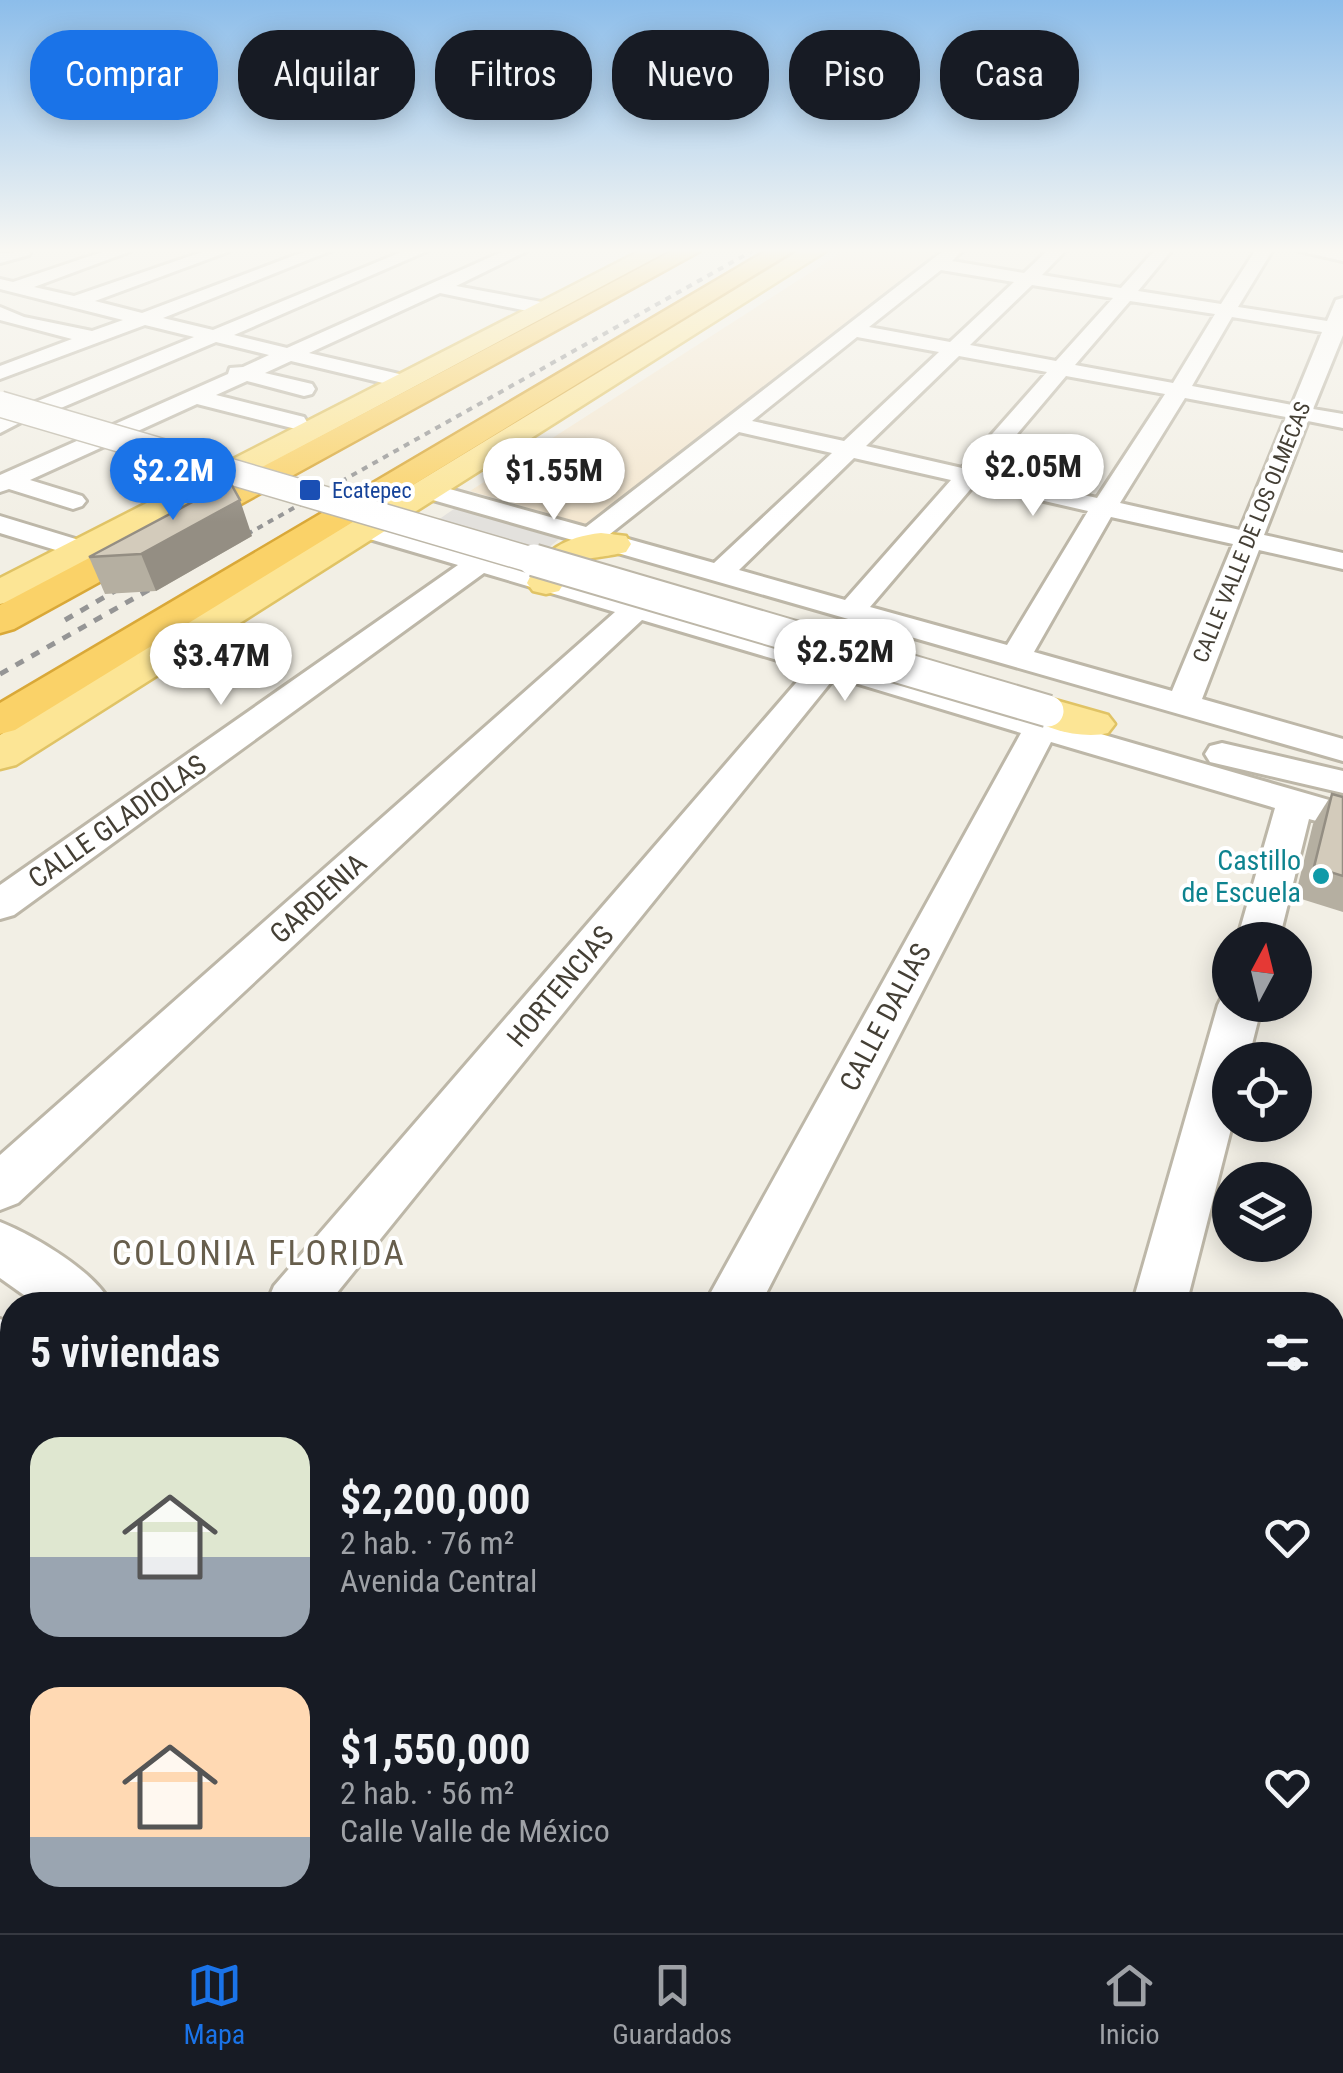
<!DOCTYPE html>
<html lang="es">
<head>
<meta charset="utf-8">
<style>
	:root { --surface:#171b24; --page:#242831; --text:#f1f3f6; --muted:#9ea1a6; --line:#363941; --accent:#1a73e8 }
	body { margin:0; font-family:"Roboto Condensed",sans-serif; background:var(--page); color:var(--text); height:100vh; display:flex; flex-direction:column; font-size:38px; white-space:nowrap }
	* { box-sizing:border-box; margin:0 }
	p { font-size:32px; color:var(--muted) }
	.icon { flex:none; width:55px; height:55px; fill:none; stroke:currentColor; stroke-width:2; stroke-linecap:round; stroke-linejoin:round }
	.map { position:relative; flex:1; overflow:hidden }
	.side { position:absolute; left:0px; top:1292px; width:1345px; height:642px; display:flex; flex-direction:column; background:var(--surface); border-radius:40px 40px 0 0; box-shadow:0 5px 25px #0003 }
	.side>* { flex:none }
	.banner { position:absolute; left:30px; top:30px; width:1285px; height:90px; display:flex; gap:20px }
	.needle { width:65px; rotate:7deg }
	.buttons { position:absolute; left:1212px; top:922px; display:grid; gap:20px }
	.buttons a { display:grid; place-items:center; width:100px; height:100px; border-radius:50%; background:var(--surface); box-shadow:0 5px 25px #0003; font-size:50px }
	.price { position:absolute; translate:-50% -85px; padding:0 22px; border-radius:35px; background:#fff; color:#222; font-size:32px; line-height:65px; filter:drop-shadow(0 2px 5px #0008) }
	.price::after { content:''; position:absolute; left:50%; top:60px; width:30px; height:22px; margin-left:-15px; background:inherit; clip-path:polygon(0 0,100% 0,50% 100%) }
	.price.on { background:var(--accent); color:#fff }
	ul { padding:0; list-style:none }
	li { display:flex; align-items:center; gap:30px; height:250px; padding:0 30px }
	li span { display:grid; place-items:center; flex:none; width:280px; height:200px; border-radius:30px; color:#555 }
	li>.icon { margin-inline-start:auto }
	span .icon { width:120px; height:120px; fill:#fffc; stroke-width:1 }
	li b { font-size:42px }
	h2 { display:flex; justify-content:space-between; align-items:center; height:120px; padding:0 30px; font-size:42px }
	.tag { padding:0 35px; border-radius:40px; background:var(--surface); box-shadow:0 5px 25px #0003; font-size:35px; line-height:90px }
	.tag.on { background:var(--accent); color:#fff }
	.tabs { display:flex; justify-content:space-around; align-items:center; height:140px; border-top:2px solid var(--line); background:var(--surface); font-size:28px; color:var(--muted) }
	.tabs a { display:grid; justify-items:center; gap:5px }
	.tabs .on { color:var(--accent) }
	.map>svg:first-child { display:block }
	.commercial { fill:#f4e7d0 }
	.parking { fill:#e3e1dd }
	.lines { fill:none; stroke-linecap:round; stroke-linejoin:round }
	.minor-casing { stroke:#bdb7a8; stroke-width:6 }
	.major-casing { stroke:#e0c365; stroke-width:5 }
	.highway-casing { stroke:#d9a838; stroke-width:5 }
	.minor { fill:#fff; fill-rule:evenodd }
	.major { fill:#fce595; fill-rule:evenodd }
	.highway { fill:#fad268; fill-rule:evenodd }
	.rail-far1 { stroke:#959595; stroke-width:4; stroke-dasharray:6 6; stroke-linecap:butt }
	.rail { stroke:#959595; stroke-width:5; stroke-dasharray:9 9; stroke-linecap:butt }
	.minor-bridge-far1-casing { stroke:#bdb7a8; stroke-width:28; stroke-linecap:butt }
	.minor-bridge-casing { stroke:#bdb7a8; stroke-width:35; stroke-linecap:butt }
	.minor-bridge-far1 { stroke:#fff; stroke-width:25 }
	.minor-bridge { stroke:#fff; stroke-width:31 }
	.wall { fill:#b5afa1 }
	.shaded-wall { fill:#948e83 }
	.building { fill:#d3cbbb; stroke:#948e83; stroke-width:2.5 }
	.transit-dot { fill:#1a4fb4; stroke:#fff; stroke-width:4 }
	.culture-dot { fill:#0f9aa8; stroke:#fff; stroke-width:4 }
	.labels { text-anchor:middle; stroke-width:8; stroke-linejoin:round; paint-order:stroke }
	.far-transit-label { font-size:22px; fill:#164399; stroke:#fff; text-anchor:start }
	.far-street-label { font-size:22px; fill:#443f35; stroke:#fff }
	.street-label { font-size:28px; fill:#443f35; stroke:#fff }
	.culture-label { font-size:28px; fill:#0d838f; stroke:#fff; text-anchor:end }
	.near-neighbourhood-label { font-size:35px; letter-spacing:2.5px; fill:#675e4c; stroke:#fff }
</style>
</head>
<body>
<div class="map">
<svg width="1343" height="1933" viewBox="0 0 1343 1933">
	<rect width="100%" height="100%" fill="#f2efe5"/>
	<!-- commercial -->
	<path class="commercial" d="M844,251H949L585,524L470,491Z"/>
	<!-- parking -->
	<path class="parking" d="M464,502L568,532L517,573L409,540Z"/>
	<g class="lines">
		<!-- minor casing -->
		<g class="minor-casing">
			<g id="minor">
				<path d="M31,251L29,255L0,263V253Z"/>
				<path d="M105,251H131L34,287L74,296L205,251H230L95,301L142,313L306,251H330L163,318L213,330L404,251H427L234,335L287,348L504,251H527L456,286L547,303L556,309L547,315L440,293L309,353L412,377L415,382L412,387L404,388L291,361L265,373L312,384L315,389L312,394L304,396L247,381L216,395L304,417L307,422L304,427L296,429L197,404L30,480L82,496L86,501L82,506L73,509L9,489L0,492V475L228,374L230,368L243,367L269,355L216,342L49,413H33L30,408L33,403L194,337L145,325L0,379V366L72,339L0,320V307L24,317L92,331L123,320L0,289V279L13,282Z"/>
				<path d="M943,251H962L952,261L1024,273L1047,251H1065L1042,275L1121,288L1154,251H1171L1138,291L1221,304L1255,251H1272L1238,307L1327,321L1336,300L1343,298V335L1313,409L1343,414V428L1308,421L1264,535L1343,553V569L1259,550L1202,699L1343,739V761L419,496L415,491L428,483L586,527ZM941,270L1014,282L950,342L869,327ZM1032,285L1113,298L1056,361L970,345ZM1130,301L1215,314L1173,383L1075,365ZM1232,317L1322,332L1292,405L1192,386ZM857,337L939,352L844,441L752,421ZM959,356L1047,372L962,468L866,446ZM1066,376L1165,394L1097,498L984,473ZM1185,398L1286,417L1240,530L1120,503ZM739,432L832,453L714,563L610,534ZM854,458L951,480L845,600L739,570ZM974,485L1088,511L1007,645L870,607ZM1111,517L1233,544L1172,691L1034,652Z"/>
				<path d="M1299,251H1343V261Z"/>
				<path d="M16,412L27,419L0,433V418Z"/>
				<path d="M0,516L92,544L96,550L82,558L0,533Z"/>
				<path d="M365,521L1343,804V828L1309,819L1279,940H1237L1275,808L1051,742L760,1305H704L1021,733L835,677L327,1305H266L274,1286L808,669L642,620L18,1203L0,1210V1155L615,612L484,573L14,915L0,919V885L458,565L356,535L352,529L356,523Z"/>
				<path d="M1222,743L1343,771V793L1210,762L1205,754L1210,746Z"/>
				<path d="M1230,991V1005H1262L1248,1060H1230L1232,1125L1186,1305H1132L1218,1005L1224,993Z"/>
				<path d="M0,1222C33,1235 98,1273 111,1305H38L0,1278Z"/>
				<path d="M0,1319L12,1324V1385L0,1380Z"/>
				<path d="M12,1607V1683L0,1689V1612Z"/>
				<path d="M347,1922H424L420,1933H342Z"/>
				<path d="M727,1922H813L818,1933H731Z"/>
				<path d="M938,1922H1025L1030,1933H942Z"/>
			</g>
		</g>
		<!-- major casing -->
		<g class="major-casing">
			<g id="major">
				<path d="M640,251H668L13,601L0,604V578Z"/>
				<path d="M799,251H826L16,765L0,769V735Z"/>
				<path d="M601,533L626,536L631,544L626,552C580,563 588,549 559,591L546,594L533,591L527,583C543,550 565,537 601,533Z"/>
				<path d="M1048,698L1108,715L1115,724L1108,733C1086,739 1040,731 1026,711L1033,702Z"/>
			</g>
		</g>
		<!-- highway casing -->
		<g class="highway-casing">
			<g id="highway">
				<path d="M672,251H700L14,629L0,633V605Z"/>
				<path d="M766,251H793L15,730L0,734V703Z"/>
			</g>
		</g>
		<!-- minor -->
		<use href="#minor" class="minor"/>
		<!-- major -->
		<use href="#major" class="major"/>
		<!-- highway -->
		<use href="#highway" class="highway"/>
		<!-- rail-far1 -->
		<path class="rail-far1" d="M226,546L752,251"/>
		<!-- rail -->
		<g class="rail">
			<path d="M65,620L134,580"/>
			<path d="M0,674L170,578"/>
		</g>
		<!-- minor-bridge-far1 casing -->
		<g class="minor-bridge-far1-casing">
			<path id="minor-bridge-far1" d="M0,404L542,563"/>
		</g>
		<!-- minor-bridge casing -->
		<g class="minor-bridge-casing">
			<path id="minor-bridge" d="M534,560L1048,711"/>
		</g>
		<!-- minor-bridge-far1 -->
		<use href="#minor-bridge-far1" class="minor-bridge-far1"/>
		<!-- minor-bridge -->
		<use href="#minor-bridge" class="minor-bridge"/>
	</g>
	<!-- wall -->
	<g class="wall">
		<path d="M252,536L156,591L105,594L89,557Z"/>
		<path d="M1332,794L1343,797V912L1295,897L1313,824Z"/>
	</g>
	<!-- shaded-wall -->
	<path class="shaded-wall" d="M240,500L252,536L156,591L141,554Z"/>
	<!-- building -->
	<g class="building">
		<path d="M230,482L240,500L141,554L89,557Z"/>
		<path d="M1332,794L1343,797V876L1314,867Z"/>
	</g>
	<!-- sky -->
	<linearGradient id="sky" x2="0" y2="1"><stop stop-color="#8cbdea"/><stop offset="0.48" stop-color="#f9f8f3"/><stop offset="1" stop-color="#f9f8f3" stop-opacity="0"/></linearGradient>
	<rect width="1343" height="522" fill="url(#sky)"/>
	<!-- markers -->
	<rect class="transit-dot" x="298" y="478" width="24" height="24" rx="5"/>
	<circle class="culture-dot" cx="1321" cy="876" r="10"/>
	<g class="labels">
		<!-- far-transit labels -->
		<g class="far-transit-label">
			<text x="332" y="498">Ecatepec</text>
		</g>
		<!-- far-street labels -->
		<g class="far-street-label">
			<text transform="translate(1251 532) rotate(-68)" y="8">CALLE VALLE DE LOS OLMECAS</text>
		</g>
		<!-- street labels -->
		<g class="street-label">
			<text transform="translate(117 821) rotate(-35)" y="10">CALLE GLADIOLAS</text>
			<text transform="translate(318 898) rotate(-42)" y="10">GARDENIA</text>
			<text transform="translate(560 986) rotate(-50)" y="10">HORTENCIAS</text>
			<text transform="translate(885 1017) rotate(-62)" y="10">CALLE DALIAS</text>
		</g>
		<!-- culture labels -->
		<g class="culture-label">
			<text x="1301" y="870">Castillo<tspan x="1301" dy="32">de Escuela</tspan></text>
		</g>
		<!-- near-neighbourhood labels -->
		<g class="near-neighbourhood-label">
			<text x="259" y="1265">COLONIA FLORIDA</text>
		</g>
	</g>
</svg>
<div class="buttons">
<a><svg class="needle" viewBox="-14 -14 28 28"><path d="M0-13l5 13h-10z" fill="#e53935"/><path d="M0 13l5-13h-10z" fill="#9ea1a6"/></svg></a>
<a><svg class="icon" aria-label="locate" viewBox="0 0 24 24"><circle cx="12" cy="12" r="6"/><path d="M12 2v4M12 18v4M2 12h4M18 12h4"/></svg></a>
<a><svg class="icon" aria-label="layers" viewBox="0 0 24 24"><path d="M12 4l9 5-9 5-9-5zM3 14l9 5 9-5"/></svg></a>
</div>
<b class="price" style="left:1033px;top:519px">$2.05M</b>
<b class="price on" style="left:173px;top:523px">$2.2M</b>
<b class="price" style="left:554px;top:523px">$1.55M</b>
<b class="price" style="left:845px;top:704px">$2.52M</b>
<b class="price" style="left:221px;top:708px">$3.47M</b>
<div class="banner">
<a class="tag on">Comprar</a>
<a class="tag">Alquilar</a>
<a class="tag">Filtros</a>
<a class="tag">Nuevo</a>
<a class="tag">Piso</a>
<a class="tag">Casa</a>
</div>
<section class="side">
<h2>5 viviendas<svg class="icon" aria-label="filters" viewBox="0 0 24 24"><path d="M4 7h16M4 17h16"/><circle cx="9" cy="7" r="2"/><circle cx="15" cy="17" r="2"/></svg></h2>
<ul>
<li><span style="background:linear-gradient(#dfe7d0 60%,#9aa5b1 0)"><svg class="icon" aria-label="home" viewBox="0 0 24 24"><path d="M3 11l9-7 9 7M6 9v11h12V9"/></svg></span><div><b>$2,200,000</b><p>2 hab. · 76 m²</p><p>Avenida Central</p></div><svg class="icon" aria-label="heart" viewBox="0 0 24 24"><path d="M12 20l-8-8c-3-5 5-10 8-4 3-6 11-1 8 4z"/></svg></li>
<li><span style="background:linear-gradient(#ffd9b3 75%,#9aa5b1 0)"><svg class="icon" aria-label="home" viewBox="0 0 24 24"><path d="M3 11l9-7 9 7M6 9v11h12V9"/></svg></span><div><b>$1,550,000</b><p>2 hab. · 56 m²</p><p>Calle Valle de México</p></div><svg class="icon" aria-label="heart" viewBox="0 0 24 24"><path d="M12 20l-8-8c-3-5 5-10 8-4 3-6 11-1 8 4z"/></svg></li>
</ul>
</section>
</div>
<nav class="tabs">
<a class="on"><svg class="icon" aria-label="map" viewBox="0 0 24 24"><path d="M3 6l6-2 6 2 6-2v14l-6 2-6-2-6 2zM9 4v14M15 6v14"/></svg>Mapa</a>
<a><svg class="icon" aria-label="saved" viewBox="0 0 24 24"><path d="M7 4h10v16l-5-4-5 4z"/></svg>Guardados</a>
<a><svg class="icon" aria-label="home" viewBox="0 0 24 24"><path d="M3 11l9-7 9 7M6 9v11h12V9"/></svg>Inicio</a>
</nav>
</body>
</html>
